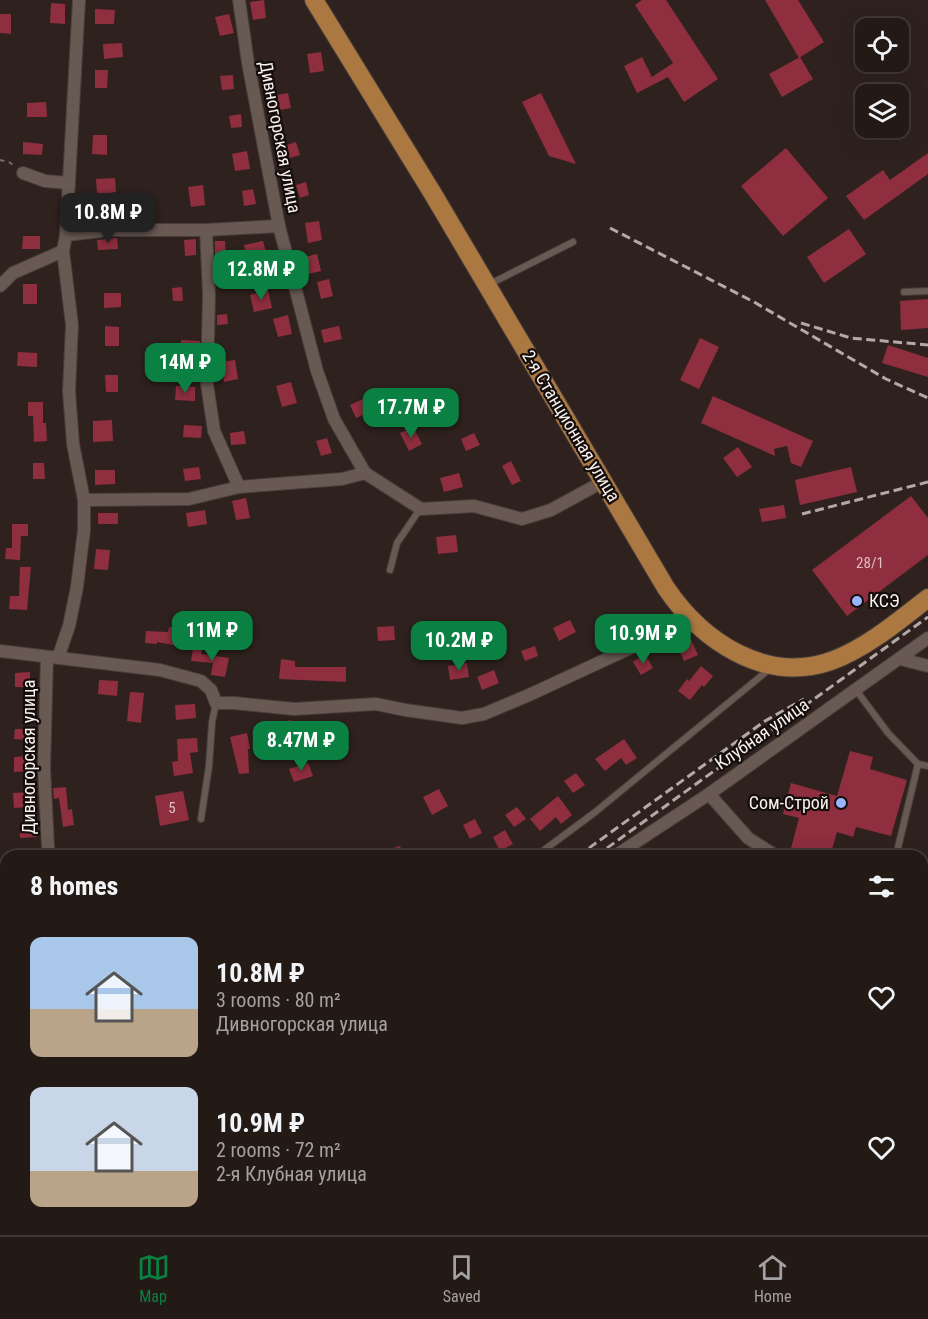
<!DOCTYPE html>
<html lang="en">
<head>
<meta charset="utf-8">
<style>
	:root { --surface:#231a16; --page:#2b231f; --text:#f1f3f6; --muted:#a3a1a1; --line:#403835; --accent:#0b8043 }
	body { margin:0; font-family:"Roboto Condensed",sans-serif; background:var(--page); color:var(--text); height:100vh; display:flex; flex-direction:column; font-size:22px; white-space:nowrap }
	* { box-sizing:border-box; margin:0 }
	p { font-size:20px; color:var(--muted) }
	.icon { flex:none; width:33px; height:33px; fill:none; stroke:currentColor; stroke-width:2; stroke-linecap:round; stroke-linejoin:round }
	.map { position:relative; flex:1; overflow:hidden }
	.sheet { position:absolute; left:0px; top:850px; width:928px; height:386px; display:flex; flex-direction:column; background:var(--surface); border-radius:18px 18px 0 0; box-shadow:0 6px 24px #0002,0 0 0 2px var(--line) }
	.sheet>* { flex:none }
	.tools { position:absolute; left:855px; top:18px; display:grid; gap:12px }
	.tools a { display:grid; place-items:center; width:54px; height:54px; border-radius:12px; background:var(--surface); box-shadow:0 6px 24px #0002,0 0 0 2px var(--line); font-size:30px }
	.price { position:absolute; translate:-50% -51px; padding:0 14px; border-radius:12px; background:var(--accent); color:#fff; font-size:20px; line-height:39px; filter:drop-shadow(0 2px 3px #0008) }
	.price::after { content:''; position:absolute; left:50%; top:36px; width:18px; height:14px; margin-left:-9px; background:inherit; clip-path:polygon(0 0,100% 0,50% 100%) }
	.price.current { background:#222; color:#fff }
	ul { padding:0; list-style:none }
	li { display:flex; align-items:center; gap:18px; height:150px; padding:0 30px }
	li span { display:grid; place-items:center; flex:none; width:168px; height:120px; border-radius:12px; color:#555 }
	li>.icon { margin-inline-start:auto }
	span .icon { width:72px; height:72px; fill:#fffc; stroke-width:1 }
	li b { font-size:26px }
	h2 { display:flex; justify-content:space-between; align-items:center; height:72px; padding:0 30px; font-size:26px }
	.tab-bar { display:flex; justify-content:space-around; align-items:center; height:84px; border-top:2px solid var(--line); background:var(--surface); font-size:16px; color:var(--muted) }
	.tab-bar a { display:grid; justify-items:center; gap:3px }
	.tab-bar .current { color:var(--accent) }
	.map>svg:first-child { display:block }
	.building { fill:#8e2e3f }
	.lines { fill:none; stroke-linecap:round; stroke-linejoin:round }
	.service-casing { stroke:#493e3a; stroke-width:8 }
	.minor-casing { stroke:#493e3a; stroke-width:14 }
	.primary-casing { stroke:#493e3a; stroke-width:20 }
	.path { stroke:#776b68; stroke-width:2; stroke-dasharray:4.5 4.5; stroke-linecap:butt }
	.service { stroke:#685953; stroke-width:6 }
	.minor { stroke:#685953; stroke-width:12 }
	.primary { stroke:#ab7842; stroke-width:18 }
	.rail { stroke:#b4a9a6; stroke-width:3; stroke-dasharray:9 4.5; stroke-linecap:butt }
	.poi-dot { fill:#9bb5fd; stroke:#130d0b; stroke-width:2 }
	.labels { text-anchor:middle; stroke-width:4.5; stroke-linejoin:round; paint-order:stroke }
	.number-label { font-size:15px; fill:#dfc0c2 }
	.street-label { font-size:18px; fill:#faf0ed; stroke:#130d0b }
	.poi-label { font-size:18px; fill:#faf0ed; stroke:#130d0b; text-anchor:start }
</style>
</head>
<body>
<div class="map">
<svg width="928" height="1235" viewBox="0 0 928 1235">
	<rect width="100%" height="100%" fill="#2f221e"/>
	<!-- building -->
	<g class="building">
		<path d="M264,0L266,18L253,20L250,2Z"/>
		<path d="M642,0H666L718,79L684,102L668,77L637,93L624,66L642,57L652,77L673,63L635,5Z"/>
		<path d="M765,0H798L824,42L799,58Z"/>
		<path d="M51,3L65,4V24L50,23Z"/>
		<path d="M95,9L115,10L114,24H95Z"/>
		<path d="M0,14H11V34L0,33Z"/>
		<path d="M229,14L234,33L220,36L215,17Z"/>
		<path d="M122,43L123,57L104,59L103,44Z"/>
		<path d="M321,52L324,71L310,73L307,54Z"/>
		<path d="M800,57L813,79L782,97L769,74Z"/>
		<path d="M95,70H108L107,88H95Z"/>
		<path d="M233,75L234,89L222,90L220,76Z"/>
		<path d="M288,93L291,108L280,110L277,95Z"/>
		<path d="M541,93L576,164L549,156L522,102Z"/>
		<path d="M46,102L47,117H27V103Z"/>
		<path d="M241,114L242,127L231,128L229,116Z"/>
		<path d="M93,135H107V155L92,154Z"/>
		<path d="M23,142L43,144L42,155L23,154Z"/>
		<path d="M296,142L300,155L290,158L286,145Z"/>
		<path d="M786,148L828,198L783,236L741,186Z"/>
		<path d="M247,151L250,169L235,171L232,154Z"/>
		<path d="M928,153V174L864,220L846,196L883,170L890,180Z"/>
		<path d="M115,178L116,192L109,193V220H99V193H97L96,179Z"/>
		<path d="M306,182L309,195L300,198L296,185Z"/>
		<path d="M203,185L205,205L191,207L188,187Z"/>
		<path d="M253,189L256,204L244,206L242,191Z"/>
		<path d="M319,221L322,240L308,243L305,223Z"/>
		<path d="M849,229L866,254L824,283L807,257Z"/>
		<path d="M23,236H40V249H22Z"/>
		<path d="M117,238L118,249L98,250L97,240Z"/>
		<path d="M196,239V255L185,256L184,240Z"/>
		<path d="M215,241H225L226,256H215Z"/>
		<path d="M263,241L267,255L247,259L244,245Z"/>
		<path d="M317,254L321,271L308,274L305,257Z"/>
		<path d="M329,279L333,296L321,299L317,282Z"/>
		<rect x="23" y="284" width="14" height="20"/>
		<path d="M182,287L183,301H173L172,288Z"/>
		<path d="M268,290L272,308L254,312L250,295Z"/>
		<path d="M104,293H121V307L104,308Z"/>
		<path d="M928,299V328L901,330L900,301Z"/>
		<path d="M227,314L228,324L217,325V315Z"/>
		<path d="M288,315L292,334L278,337L273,319Z"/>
		<path d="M105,326L119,327V346H105Z"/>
		<path d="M339,326L342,339L324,343L321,330Z"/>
		<path d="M700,338L719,347L699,389L680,380Z"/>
		<path d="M181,340L200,341L199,355L180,354Z"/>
		<path d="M888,345L928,358V377L882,363Z"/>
		<path d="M18,352L37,353V367L17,366Z"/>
		<path d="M235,360L238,379L224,382L221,362Z"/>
		<path d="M105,375H118V392H106Z"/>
		<path d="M291,382L297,403L282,407L276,386Z"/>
		<path d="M176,386L195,387V401L175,400Z"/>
		<path d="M713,396L813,441L801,467L791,463L787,446L774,449L775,456L701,423Z"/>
		<path d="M363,399L369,412L356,418L350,405Z"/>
		<path d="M28,402H43V423H46L47,441L34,442L33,416H28Z"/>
		<path d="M112,420L113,441L93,442V421Z"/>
		<path d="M184,425L202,426L201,438L183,437Z"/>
		<path d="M413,427L422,444L409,451L400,433Z"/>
		<path d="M244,431L246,444L231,445L230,433Z"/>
		<path d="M474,433L480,445L466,451L461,439Z"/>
		<path d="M327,438L332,453L321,456L316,441Z"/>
		<path d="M738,447L752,467L737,477L723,458Z"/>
		<path d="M511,461L521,481L512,485L502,466Z"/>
		<path d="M33,463H44L45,479H33Z"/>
		<path d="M199,467L201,479L185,481L183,469Z"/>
		<path d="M851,467L857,492L800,505L795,480Z"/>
		<path d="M95,470H115V484L95,485Z"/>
		<path d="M459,473L463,487L444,492L440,478Z"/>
		<path d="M911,496L928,518V555L847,616L812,570Z"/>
		<path d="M246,498L250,518L236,520L232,501Z"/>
		<path d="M784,505L786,518L762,522L759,509Z"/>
		<path d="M205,510L207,524L188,527L186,513Z"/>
		<rect x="98" y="513" width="20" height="11"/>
		<path d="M12,524H28V536H21L20,560L5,559L6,548H12Z"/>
		<path d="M456,535L458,552L438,554L436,537Z"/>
		<path d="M96,549L110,550L108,570L94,569Z"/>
		<path d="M20,567H31L27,610L9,609L10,596H19Z"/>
		<path d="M570,620L576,632L559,641L553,628Z"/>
		<path d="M394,626L395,640L378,641L377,627Z"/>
		<path d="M169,627L182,629L178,646L157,642V644L145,643L146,631L168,632Z"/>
		<path d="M687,631L698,655L684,661L673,637Z"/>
		<path d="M535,646L538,656L525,661L521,651Z"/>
		<path d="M193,648L202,650L201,654L229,658L225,677L211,675L213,663L191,661Z"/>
		<path d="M645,654L653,668L641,675L633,662Z"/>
		<path d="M281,659L295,661V667H346V682L279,679Z"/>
		<path d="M467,663L469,677L450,680L448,666Z"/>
		<path d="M701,666L713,676L704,687L702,685L690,700L678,691L687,679L689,681Z"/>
		<path d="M494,670L499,683L482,690L477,677Z"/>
		<path d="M30,672V687H15V673Z"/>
		<path d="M99,680L118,681L117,696L98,694Z"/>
		<path d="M130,692L144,693L141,723L127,721Z"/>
		<path d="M195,704L196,718L176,720L175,705Z"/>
		<path d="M291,720L295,740L281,742L277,723Z"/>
		<path d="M15,729H29L28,740L14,739Z"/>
		<path d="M247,733L250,749H248L249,773L239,774L230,737Z"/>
		<path d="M197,738L198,752L190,753L193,773L174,776L172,762L178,761L177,739Z"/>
		<path d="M624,739L637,758L626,765L621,758L605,771L595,759Z"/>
		<path d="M850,751L873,757L870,769L907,780L891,836L856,827L853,837L837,832L830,856H822L791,848L799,818L783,814L791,783L837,796Z"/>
		<path d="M28,756L29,771L14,772V757Z"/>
		<path d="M308,763L313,776L294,782L289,769Z"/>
		<path d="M576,773L585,785L573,793L564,781Z"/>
		<path d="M66,787L68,810L72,809L74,825L63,827L59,798L54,799L53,788Z"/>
		<path d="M439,789L448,806L432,815L423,797Z"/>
		<path d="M183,791L189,820L160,826L155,796Z"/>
		<path d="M27,792L28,807L14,808L13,793Z"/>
		<path d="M558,796L572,815L561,824L556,817L540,831L530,819Z"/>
		<path d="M517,807L526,819L514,827L505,815Z"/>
		<path d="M475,819L482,833L470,839L463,825Z"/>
		<path d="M35,823L36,837L20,838V824Z"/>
		<path d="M505,830L513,844L500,851L493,837Z"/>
		<path d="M400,846L404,856H392L390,849Z"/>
	</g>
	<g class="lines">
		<!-- service casing -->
		<g class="service-casing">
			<g id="service">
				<path d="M488,285L573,242"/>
				<path d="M904,292L928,291"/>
				<path d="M390,570L397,543L420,509"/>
				<path d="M856,690L888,733L918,764L928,766"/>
				<path d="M201,819L209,766L212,722L216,703"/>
				<path d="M536,856L594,813L772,667"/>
				<path d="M896,856L918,764"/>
				<path d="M922,870L928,871"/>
				<path d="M221,1230L223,1235"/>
				<path d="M13,1235L14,1230"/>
			</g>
		</g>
		<!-- minor casing -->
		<g class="minor-casing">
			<g id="minor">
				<path d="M239,0L248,63L279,226L317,371L334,419L365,473L421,509L474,506L522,519L551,510L604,481"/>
				<path d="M23,173L45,181L69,183"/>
				<path d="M206,230L209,294L207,384L214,431L239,487"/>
				<path d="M66,235L109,230H206L279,226"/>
				<path d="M0,286L13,273L63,251"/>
				<path d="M84,500L189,499L239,487L342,479L365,473"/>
				<path d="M0,651L160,670L201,681L211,690L216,703H234L294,709L376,704L405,710L462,718L484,714L529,695L691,620"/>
				<path d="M47,658L44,768L48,847L50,856"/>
				<path d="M58,658L69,626L77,587L84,530V500L73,444L69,391L72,325L63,251L66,235L79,0"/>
				<path d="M900,659L928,666"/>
				<path d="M709,794L748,838L776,856"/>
				<path d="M615,856L709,794L928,638"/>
				<path d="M922,1172L928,1177"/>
				<path d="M786,1230L788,1235"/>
				<path d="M87,1235L94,1230"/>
			</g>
		</g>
		<!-- primary casing -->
		<g class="primary-casing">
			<path id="primary" d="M314,0L433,194L666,588C702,641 765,684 831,661C865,649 900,620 928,598"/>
		</g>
		<!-- path -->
		<path class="path" d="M0,160L9,162L16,167"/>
		<!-- service -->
		<use href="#service" class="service"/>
		<!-- minor -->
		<use href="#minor" class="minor"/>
		<!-- primary -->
		<use href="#primary" class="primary"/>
		<!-- rail -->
		<g class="rail">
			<path d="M610,228L754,302L886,379L928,398"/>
			<path d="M801,323L851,338L928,345"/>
			<path d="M802,514L928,482"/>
			<path d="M578,856L765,721L804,699"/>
			<path d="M596,856L928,617"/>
			<path d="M71,1235L78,1230"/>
		</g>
	</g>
	<!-- markers -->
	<g class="poi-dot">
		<circle cx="857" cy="601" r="6"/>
		<circle cx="841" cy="803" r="6"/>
	</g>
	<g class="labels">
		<!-- number labels -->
		<g class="number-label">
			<text x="870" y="568">28/1</text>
			<text x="172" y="813">5</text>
		</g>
		<!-- street labels -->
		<g class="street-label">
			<text transform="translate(280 137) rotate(79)" y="6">Дивногорская улица</text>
			<text transform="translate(571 426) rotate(59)" y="6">2-я Станционная улица</text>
			<text transform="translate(762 734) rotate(-35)" y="6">Клубная улица</text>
			<text transform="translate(29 757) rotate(-90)" y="6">Дивногорская улица</text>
		</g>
		<!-- poi labels -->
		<g class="poi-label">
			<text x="869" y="607">КСЭ</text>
			<text x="829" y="809" text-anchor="end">Сом-Строй</text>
		</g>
	</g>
</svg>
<div class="tools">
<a><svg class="icon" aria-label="locate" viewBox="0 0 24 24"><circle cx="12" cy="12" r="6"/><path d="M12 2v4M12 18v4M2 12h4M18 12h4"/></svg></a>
<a><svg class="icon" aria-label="layers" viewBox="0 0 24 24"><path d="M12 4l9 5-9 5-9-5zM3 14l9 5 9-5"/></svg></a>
</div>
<b class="price current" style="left:108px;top:244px">10.8M ₽</b>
<b class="price" style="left:261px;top:301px">12.8M ₽</b>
<b class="price" style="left:185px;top:394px">14M ₽</b>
<b class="price" style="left:411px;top:439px">17.7M ₽</b>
<b class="price" style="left:212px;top:662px">11M ₽</b>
<b class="price" style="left:643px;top:665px">10.9M ₽</b>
<b class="price" style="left:459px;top:672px">10.2M ₽</b>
<b class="price" style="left:301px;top:772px">8.47M ₽</b>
<section class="sheet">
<h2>8 homes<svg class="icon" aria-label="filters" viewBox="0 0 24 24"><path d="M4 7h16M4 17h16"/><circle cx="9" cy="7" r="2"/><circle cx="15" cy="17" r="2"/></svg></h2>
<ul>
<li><span style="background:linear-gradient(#a9c7e8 60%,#b9a48a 0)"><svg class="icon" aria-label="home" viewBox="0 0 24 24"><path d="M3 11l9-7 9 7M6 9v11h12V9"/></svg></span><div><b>10.8M ₽</b><p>3 rooms · 80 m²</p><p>Дивногорская улица</p></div><svg class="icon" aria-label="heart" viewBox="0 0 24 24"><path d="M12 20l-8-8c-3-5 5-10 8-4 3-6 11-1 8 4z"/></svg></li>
<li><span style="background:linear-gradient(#c9d6e8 70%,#b9a48a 0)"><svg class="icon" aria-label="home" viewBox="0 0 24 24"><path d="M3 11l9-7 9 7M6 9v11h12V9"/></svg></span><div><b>10.9M ₽</b><p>2 rooms · 72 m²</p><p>2-я Клубная улица</p></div><svg class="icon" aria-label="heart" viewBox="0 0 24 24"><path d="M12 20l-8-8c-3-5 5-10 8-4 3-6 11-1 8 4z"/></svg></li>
</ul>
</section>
</div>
<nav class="tab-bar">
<a class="current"><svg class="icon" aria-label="map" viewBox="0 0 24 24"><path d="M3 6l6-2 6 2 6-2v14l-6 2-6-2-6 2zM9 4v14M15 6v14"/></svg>Map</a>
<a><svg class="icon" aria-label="saved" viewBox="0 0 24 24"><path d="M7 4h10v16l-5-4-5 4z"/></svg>Saved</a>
<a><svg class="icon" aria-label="home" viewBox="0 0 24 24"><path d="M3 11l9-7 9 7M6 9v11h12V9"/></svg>Home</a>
</nav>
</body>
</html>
